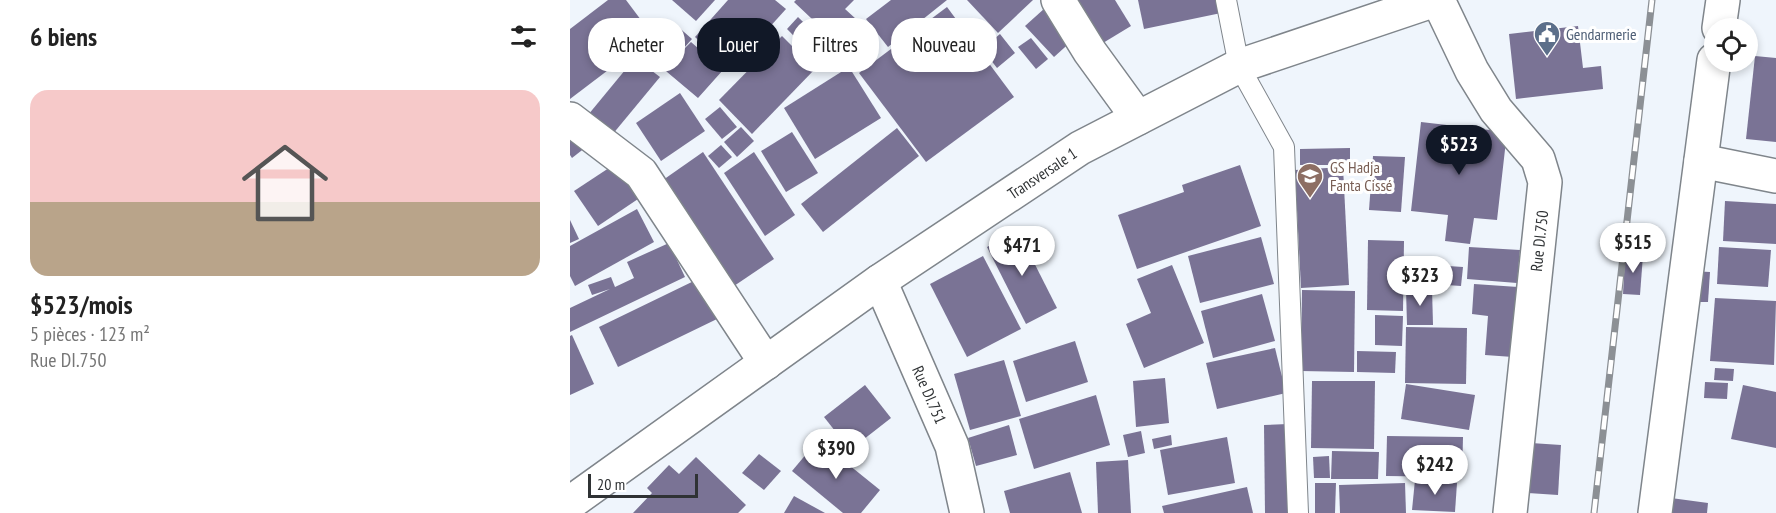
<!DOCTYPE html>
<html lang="fr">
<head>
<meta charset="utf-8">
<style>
	:root { --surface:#fff; --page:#f2f2f2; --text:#222; --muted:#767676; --line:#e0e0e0; --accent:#111827 }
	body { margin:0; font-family:"PT Sans Narrow",sans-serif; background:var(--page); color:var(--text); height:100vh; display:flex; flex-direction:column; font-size:22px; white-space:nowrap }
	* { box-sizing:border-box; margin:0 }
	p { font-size:20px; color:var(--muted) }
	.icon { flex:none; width:33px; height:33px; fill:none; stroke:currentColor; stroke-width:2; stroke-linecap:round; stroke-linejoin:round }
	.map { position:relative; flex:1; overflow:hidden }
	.side { display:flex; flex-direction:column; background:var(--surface); width:570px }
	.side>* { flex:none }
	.top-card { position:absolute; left:18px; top:18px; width:570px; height:54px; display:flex; gap:12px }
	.buttons { position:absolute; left:1134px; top:18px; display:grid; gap:12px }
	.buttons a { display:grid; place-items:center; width:54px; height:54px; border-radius:50%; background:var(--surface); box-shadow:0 3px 9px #0003; font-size:30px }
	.scale { position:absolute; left:18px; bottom:15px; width:110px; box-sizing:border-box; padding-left:6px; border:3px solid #2f3234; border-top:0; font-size:16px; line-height:21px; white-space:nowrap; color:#2f3234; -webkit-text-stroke:4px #fff; paint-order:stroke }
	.price { position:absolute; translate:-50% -51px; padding:0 14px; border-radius:21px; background:#fff; color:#222; font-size:20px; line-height:39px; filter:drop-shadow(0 2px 3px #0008) }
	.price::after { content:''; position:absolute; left:50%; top:36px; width:18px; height:14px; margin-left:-9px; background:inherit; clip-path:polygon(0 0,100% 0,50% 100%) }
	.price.current { background:var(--accent); color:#fff }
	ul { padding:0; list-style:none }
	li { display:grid; align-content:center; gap:12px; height:318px; padding:0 30px }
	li+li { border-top:2px solid var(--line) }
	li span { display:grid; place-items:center; height:186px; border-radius:18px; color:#555 }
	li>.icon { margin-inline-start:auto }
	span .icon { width:108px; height:108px; fill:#fffc; stroke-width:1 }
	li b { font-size:26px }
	h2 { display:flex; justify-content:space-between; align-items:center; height:72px; padding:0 30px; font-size:26px }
	.pill { padding:0 21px; border-radius:24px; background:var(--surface); box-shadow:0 3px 9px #0003; font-size:21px; line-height:54px }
	.pill.current { background:var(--accent); color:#fff }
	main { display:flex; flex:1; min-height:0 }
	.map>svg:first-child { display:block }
	.building { fill:#7a7395 }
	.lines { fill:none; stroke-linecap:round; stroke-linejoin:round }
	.service-casing { stroke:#7f858b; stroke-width:22 }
	.minor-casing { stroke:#7f858b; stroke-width:36 }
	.tertiary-casing { stroke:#7f858b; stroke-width:36 }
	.secondary-casing { stroke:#7f858b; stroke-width:36 }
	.service { stroke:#fff; stroke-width:20 }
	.minor { stroke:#fff; stroke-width:33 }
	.tertiary { stroke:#fff; stroke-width:33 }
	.secondary { stroke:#fff; stroke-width:33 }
	.rail-casing { stroke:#8c9095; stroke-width:7 }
	.rail { stroke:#fff; stroke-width:4.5; stroke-dasharray:14; stroke-linecap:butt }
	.labels { text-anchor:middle; stroke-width:6; stroke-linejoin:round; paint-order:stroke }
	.service-label { font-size:16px; fill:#4e5e75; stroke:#fff; text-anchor:start }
	.education-label { font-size:16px; fill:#785e54; stroke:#fff; text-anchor:start }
	.street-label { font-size:16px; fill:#2f3234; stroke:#fff }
</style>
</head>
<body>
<main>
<section class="side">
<h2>6 biens<svg class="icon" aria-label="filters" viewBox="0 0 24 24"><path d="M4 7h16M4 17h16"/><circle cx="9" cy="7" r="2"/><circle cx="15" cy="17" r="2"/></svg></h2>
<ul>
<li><span style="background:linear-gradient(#f6c9c9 60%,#b9a48a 0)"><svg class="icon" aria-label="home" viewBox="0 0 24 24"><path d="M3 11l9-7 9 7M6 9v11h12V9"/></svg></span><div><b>$523/mois</b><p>5 pièces · 123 m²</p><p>Rue DI.750</p></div></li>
</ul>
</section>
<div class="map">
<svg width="1206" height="513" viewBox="0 0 1206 513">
	<rect width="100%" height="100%" fill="#eff5fc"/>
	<!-- building -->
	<g class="building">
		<path d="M38,0H56L83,36L0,99V29Z"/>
		<path d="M102,0H145L126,21Z"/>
		<path d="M158,0H205L216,9L161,70L125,37Z"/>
		<path d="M226,0H284L275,9L297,29L277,52L224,2Z"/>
		<path d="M321,0H377L318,47L296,19Z"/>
		<path d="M397,0H463L428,33Z"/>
		<path d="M500,0H545L561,26L528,46Z"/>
		<path d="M568,0H654L656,12L574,29Z"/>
		<path d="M377,7L444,97L356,162L289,73Z"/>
		<path d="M475,8L504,39L484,57L455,26Z"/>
		<path d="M228,17L271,59L259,72L217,29Z"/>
		<path d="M409,19L424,39L430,34L445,53L427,68L397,29Z"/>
		<path d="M106,25L122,39L104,59L121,42L153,70L128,98L78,56Z"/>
		<path d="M1008,26L1013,68L1031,66L1033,89L946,99L939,34Z"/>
		<path d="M212,36L245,69L182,134L149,100Z"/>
		<path d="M461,38L478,59L466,69L448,47Z"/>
		<path d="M1185,56L1206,58V142L1176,139Z"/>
		<path d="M65,58L90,77L42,135L18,115Z"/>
		<path d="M279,67L311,118L245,159L214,108Z"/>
		<path d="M110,93L135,131L91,161L66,123Z"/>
		<path d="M150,107L167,127L152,139L135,119Z"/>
		<path d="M851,122L937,132L927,220L904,218L900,244L875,241L878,215L841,211Z"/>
		<path d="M0,124L16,147L2,158L0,155Z"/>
		<path d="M171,127L184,141L167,157L154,142Z"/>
		<path d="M327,128L349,156L253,232L231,204Z"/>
		<path d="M222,132L248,173L216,192L191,151Z"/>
		<path d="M151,145L162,157L149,168L138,156Z"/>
		<path d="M780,148V165H730V149Z"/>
		<path d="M133,152L204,259L164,286L93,180Z"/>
		<path d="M184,152L225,215L195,236L154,173Z"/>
		<path d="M803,156L835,157L831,212L799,210Z"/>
		<path d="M48,162L71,197L28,226L4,191Z"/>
		<path d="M670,165L691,226L567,269L548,215L614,192L612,185Z"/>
		<path d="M773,167L779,285L731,288L725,170Z"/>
		<path d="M1155,201L1206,204V244L1153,241Z"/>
		<path d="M67,209L84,242L5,286L0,276V246Z"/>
		<path d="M0,220L9,239L0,243Z"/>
		<path d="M1061,226L1076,227L1075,246L1061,245Z"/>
		<path d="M448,231L487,308L456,324L417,247Z"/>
		<path d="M691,237L704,284L630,303L618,256Z"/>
		<path d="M798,240L834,241L833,311L797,310Z"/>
		<path d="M99,243L115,277L0,332V308L40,289L22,295L18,285L41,277L45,287L64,278L57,262Z"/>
		<path d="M899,247L950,250L947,283L897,279Z"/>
		<path d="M1149,247L1201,250L1198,287L1147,284Z"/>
		<path d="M1055,254L1073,255L1070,295L1053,294Z"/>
		<path d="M413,256L451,329L397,357L360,284Z"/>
		<path d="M602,265L634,343L574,368L556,324L581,313L567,279Z"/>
		<path d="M863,265L893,267L891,286L862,284Z"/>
		<path d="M837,267L861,268L860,287L836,286Z"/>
		<path d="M1121,271L1140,272L1138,302H1119Z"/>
		<path d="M128,279L147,319L48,367L29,327Z"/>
		<path d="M904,284L948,287L943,357L915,355L918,316L902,314Z"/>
		<path d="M862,288L863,325H837L836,289Z"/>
		<path d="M732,290L785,291L784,372L731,371Z"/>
		<path d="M692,294L705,341L643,358L631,311Z"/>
		<path d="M1145,298L1206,301L1204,365L1140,361Z"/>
		<path d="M805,315L833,316L832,346L805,345Z"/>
		<path d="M836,327L897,328L896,384L835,383Z"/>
		<path d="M2,335L24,384L0,395V336Z"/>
		<path d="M505,341L518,382L456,402L443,361Z"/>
		<path d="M705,348L716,393L647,409L636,363Z"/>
		<path d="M787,351L826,352L825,373L787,372Z"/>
		<path d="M434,360L451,416L400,430L384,374Z"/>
		<path d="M1145,368L1164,369L1163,381L1144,380Z"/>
		<path d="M595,378L599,423L566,427L563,381Z"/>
		<path d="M742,381H805L804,449L741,448Z"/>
		<path d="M1135,382L1158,383L1157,399L1134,398Z"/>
		<path d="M836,384L905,395L899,430L831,419Z"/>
		<path d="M295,385L321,418L280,450L254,417Z"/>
		<path d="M1173,385L1206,392V448L1161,439Z"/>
		<path d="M526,395L540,445L464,469L449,419Z"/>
		<path d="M718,424L719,513H695L694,425Z"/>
		<path d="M439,425L447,455L406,466L398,438Z"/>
		<path d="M571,431L575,453L558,457L553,435Z"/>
		<path d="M601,435L602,445L584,449L582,439Z"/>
		<path d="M817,436L893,437L892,477L816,476Z"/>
		<path d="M657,437L665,483L598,495L590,450Z"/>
		<path d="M248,440L310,490L291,513H273L222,471Z"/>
		<path d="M961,443L991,445L988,495L958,493Z"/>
		<path d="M762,451L809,452L808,479H761Z"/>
		<path d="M189,454L211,471L194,490L172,473Z"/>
		<path d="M759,456L760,478H744L743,457Z"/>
		<path d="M126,457L176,505L168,513H63L82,493L77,488L99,465L109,474Z"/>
		<path d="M558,460L561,513H528L526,462Z"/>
		<path d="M500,472L512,513H440L434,491Z"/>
		<path d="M845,480L887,483L885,512L842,510Z"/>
		<path d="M745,483H766L765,513H745Z"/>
		<path d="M835,483L836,513H770L769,485Z"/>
		<path d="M677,487L683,513H594L592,506Z"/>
		<path d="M224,496L255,513H214Z"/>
		<path d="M1101,498L1138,503L1137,513H1099Z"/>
	</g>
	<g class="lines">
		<!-- service casing -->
		<g class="service-casing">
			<path id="service" d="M656,0L669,66L714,147L728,513"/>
		</g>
		<!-- minor casing -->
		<g class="minor-casing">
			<g id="minor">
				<path d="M488,0L520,52L568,118"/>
				<path d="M1149,28L1153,0"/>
				<path d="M0,119L71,173L196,363"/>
				<path d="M1131,161L1206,176"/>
				<path id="s1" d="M310,281L382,446L397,513"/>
				<path d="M1085,513L1144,60"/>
			</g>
		</g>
		<!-- tertiary casing -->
		<g class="tertiary-casing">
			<path id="tertiary" d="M868,0L902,71L926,110L968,159L975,182L940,513"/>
		</g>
		<!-- secondary casing -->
		<g class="secondary-casing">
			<g id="secondary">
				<path id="s2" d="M0,503L310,281L510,148L669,66L865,0"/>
			</g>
		</g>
		<!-- service -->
		<use href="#service" class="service"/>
		<!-- minor -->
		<use href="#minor" class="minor"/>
		<!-- tertiary -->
		<use href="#tertiary" class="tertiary"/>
		<!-- secondary -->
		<use href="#secondary" class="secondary"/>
		<!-- rail casing -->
		<g class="rail-casing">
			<path id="rail" d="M1024,513L1082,0"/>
		</g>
		<!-- rail -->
		<use href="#rail" class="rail"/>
	</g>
	<!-- icons -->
	<defs>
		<g id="civic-pin" transform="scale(1.35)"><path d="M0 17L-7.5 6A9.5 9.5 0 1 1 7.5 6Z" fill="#5c6f8a" stroke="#fff"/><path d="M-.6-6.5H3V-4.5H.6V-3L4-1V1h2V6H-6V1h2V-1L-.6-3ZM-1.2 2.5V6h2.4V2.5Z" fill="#fff"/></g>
		<g id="school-pin" transform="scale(1.35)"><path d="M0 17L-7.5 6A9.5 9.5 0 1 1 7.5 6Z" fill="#8d6e63" stroke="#fff"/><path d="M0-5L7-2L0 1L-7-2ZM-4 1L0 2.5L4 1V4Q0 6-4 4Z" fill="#fff"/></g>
	</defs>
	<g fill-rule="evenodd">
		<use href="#civic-pin" x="977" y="34"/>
		<use href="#school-pin" x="740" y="176"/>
	</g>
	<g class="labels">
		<!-- service labels -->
		<g class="service-label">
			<text x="996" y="40">Gendarmerie</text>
		</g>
		<!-- education labels -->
		<g class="education-label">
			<text x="760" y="173">GS Hadja<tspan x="760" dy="18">Fanta Cissé</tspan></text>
		</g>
		<!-- street labels -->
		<g class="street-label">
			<text dy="6" stroke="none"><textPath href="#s2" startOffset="576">Transversale 1</textPath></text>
			<text transform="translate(969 241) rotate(-84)" y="6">Rue DI.750</text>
			<text dy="6" stroke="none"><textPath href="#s1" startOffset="124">Rue DI.751</textPath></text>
		</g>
	</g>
</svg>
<div class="buttons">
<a><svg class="icon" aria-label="locate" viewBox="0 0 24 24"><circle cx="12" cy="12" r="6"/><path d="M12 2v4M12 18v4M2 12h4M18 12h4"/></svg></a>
</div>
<div class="scale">20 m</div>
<b class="price current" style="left:889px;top:176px">$523</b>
<b class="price" style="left:1063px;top:274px">$515</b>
<b class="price" style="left:452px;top:277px">$471</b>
<b class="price" style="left:850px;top:307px">$323</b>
<b class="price" style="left:266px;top:480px">$390</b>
<b class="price" style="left:865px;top:496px">$242</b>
<div class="top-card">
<a class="pill">Acheter</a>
<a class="pill current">Louer</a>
<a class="pill">Filtres</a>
<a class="pill">Nouveau</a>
</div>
</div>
</main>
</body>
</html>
